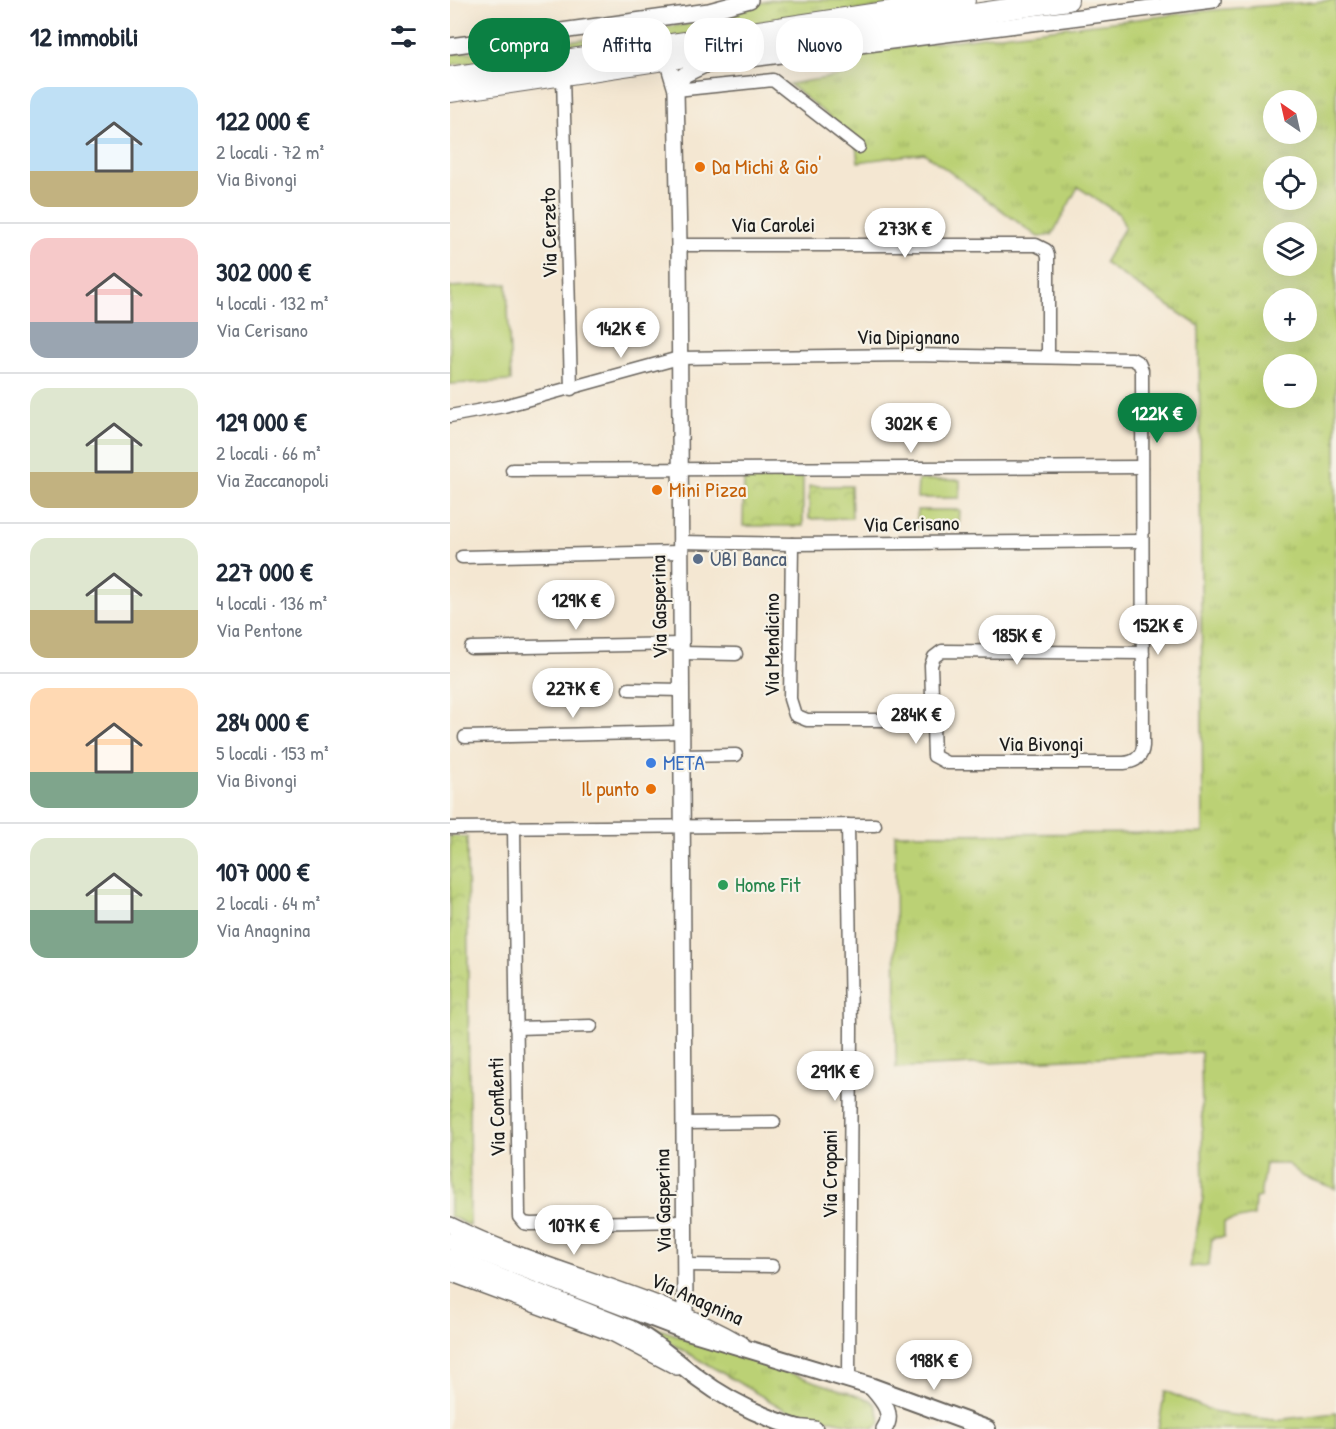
<!DOCTYPE html>
<html lang="it">
<head>
<meta charset="utf-8">
<style>
	:root { --surface:#fff; --page:#f2f2f3; --text:#1f2937; --muted:#747a83; --line:#e0e1e3; --accent:#0b8043 }
	body { margin:0; font-family:"Patrick Hand",sans-serif; background:var(--page); color:var(--text); height:100vh; display:flex; flex-direction:column; font-size:22px; white-space:nowrap }
	* { box-sizing:border-box; margin:0 }
	p { font-size:20px; color:var(--muted) }
	.icon { flex:none; width:33px; height:33px; fill:none; stroke:currentColor; stroke-width:2; stroke-linecap:round; stroke-linejoin:round }
	.map { position:relative; flex:1; overflow:hidden }
	.side { display:flex; flex-direction:column; background:var(--surface); width:450px }
	.side>* { flex:none }
	.guide { position:absolute; left:18px; top:18px; width:570px; height:54px; display:flex; gap:12px }
	.needle { width:39px; rotate:326deg }
	.fabs { position:absolute; left:813px; top:90px; display:grid; gap:12px }
	.fabs a { display:grid; place-items:center; width:54px; height:54px; border-radius:50%; background:var(--surface); box-shadow:0 6px 24px #0002; font-size:30px }
	.price { position:absolute; translate:-50% -51px; padding:0 14px; border-radius:21px; background:#fff; color:#222; font-size:20px; line-height:39px; filter:drop-shadow(0 2px 3px #0008) }
	.price::after { content:''; position:absolute; left:50%; top:36px; width:18px; height:14px; margin-left:-9px; background:inherit; clip-path:polygon(0 0,100% 0,50% 100%) }
	.price.active { background:var(--accent); color:#fff }
	ul { padding:0; list-style:none }
	li { display:flex; align-items:center; gap:18px; height:150px; padding:0 30px }
	li+li { border-top:2px solid var(--line) }
	li span { display:grid; place-items:center; flex:none; width:168px; height:120px; border-radius:18px; color:#555 }
	li>.icon { margin-inline-start:auto }
	span .icon { width:72px; height:72px; fill:#fffc; stroke-width:1 }
	li b { font-size:26px }
	h2 { display:flex; justify-content:space-between; align-items:center; height:72px; padding:0 30px; font-size:26px }
	.chip { padding:0 21px; border-radius:24px; background:var(--surface); box-shadow:0 6px 24px #0002; font-size:21px; line-height:54px }
	.chip.active { background:var(--accent); color:#fff }
	main { display:flex; flex:1; min-height:0 }
	.map>svg:first-child { display:block }
	.grass { fill:url(#grass-tufts); stroke:#6c7648; stroke-width:1.5; fill-rule:evenodd }
	.park { fill:url(#park-crowns); stroke:#6c7648; stroke-width:1.5 }
	.garden { fill:#bbd175; stroke:#6c7648; stroke-width:1.5 }
	.lines { fill:none; stroke-linecap:round; stroke-linejoin:round }
	.minor-casing { stroke:#68635c; stroke-width:15 }
	.tertiary-casing { stroke:#68635c; stroke-width:18 }
	.secondary-casing { stroke:#68635c; stroke-width:20 }
	.primary-casing { stroke:#68635c; stroke-width:22 }
	.minor { stroke:#fff; stroke-width:12 }
	.tertiary { stroke:#fff; stroke-width:15 }
	.secondary { stroke:#fff; stroke-width:16 }
	.primary { stroke:#fff; stroke-width:20 }
	.food-dot { fill:#e8710a; stroke:#f7f3e8; stroke-width:2 }
	.service-dot { fill:#5c6f8a; stroke:#f7f3e8; stroke-width:2 }
	.shop-dot { fill:#3f7fe0; stroke:#f7f3e8; stroke-width:2 }
	.leisure-dot { fill:#2e9e5b; stroke:#f7f3e8; stroke-width:2 }
	.labels { text-anchor:middle; stroke-width:4.5; stroke-linejoin:round; paint-order:stroke }
	.food-label { font-size:21px; fill:#c56008; stroke:#f7f3e8; text-anchor:start }
	.street-label { font-size:21px; fill:#1c1c1c; stroke:#f7f3e8 }
	.service-label { font-size:21px; fill:#4e5e75; stroke:#f7f3e8; text-anchor:start }
	.shop-label { font-size:21px; fill:#366cbe; stroke:#f7f3e8; text-anchor:start }
	.leisure-label { font-size:21px; fill:#27864d; stroke:#f7f3e8; text-anchor:start }
</style>
</head>
<body>
<main>
<section class="side">
<h2>12 immobili<svg class="icon" aria-label="filters" viewBox="0 0 24 24"><path d="M4 7h16M4 17h16"/><circle cx="9" cy="7" r="2"/><circle cx="15" cy="17" r="2"/></svg></h2>
<ul>
<li><span style="background:linear-gradient(#bfe0f5 70%,#c2b280 0)"><svg class="icon" aria-label="home" viewBox="0 0 24 24"><path d="M3 11l9-7 9 7M6 9v11h12V9"/></svg></span><div><b>122 000 €</b><p>2 locali · 72 m²</p><p>Via Bivongi</p></div></li>
<li><span style="background:linear-gradient(#f6c9c9 70%,#9aa5b1 0)"><svg class="icon" aria-label="home" viewBox="0 0 24 24"><path d="M3 11l9-7 9 7M6 9v11h12V9"/></svg></span><div><b>302 000 €</b><p>4 locali · 132 m²</p><p>Via Cerisano</p></div></li>
<li><span style="background:linear-gradient(#dfe7d0 70%,#c2b280 0)"><svg class="icon" aria-label="home" viewBox="0 0 24 24"><path d="M3 11l9-7 9 7M6 9v11h12V9"/></svg></span><div><b>129 000 €</b><p>2 locali · 66 m²</p><p>Via Zaccanopoli</p></div></li>
<li><span style="background:linear-gradient(#dfe7d0 60%,#c2b280 0)"><svg class="icon" aria-label="home" viewBox="0 0 24 24"><path d="M3 11l9-7 9 7M6 9v11h12V9"/></svg></span><div><b>227 000 €</b><p>4 locali · 136 m²</p><p>Via Pentone</p></div></li>
<li><span style="background:linear-gradient(#ffd9b3 70%,#7fa58c 0)"><svg class="icon" aria-label="home" viewBox="0 0 24 24"><path d="M3 11l9-7 9 7M6 9v11h12V9"/></svg></span><div><b>284 000 €</b><p>5 locali · 153 m²</p><p>Via Bivongi</p></div></li>
<li><span style="background:linear-gradient(#dfe7d0 60%,#7fa58c 0)"><svg class="icon" aria-label="home" viewBox="0 0 24 24"><path d="M3 11l9-7 9 7M6 9v11h12V9"/></svg></span><div><b>107 000 €</b><p>2 locali · 64 m²</p><p>Via Anagnina</p></div></li>
</ul>
</section>
<div class="map">
<svg width="886" height="1429" viewBox="0 0 886 1429">
	<defs>
		<pattern id="grass-tufts" width="24" height="20" patternUnits="userSpaceOnUse" patternTransform="scale(1.5)"><rect width="24" height="20" fill="#bbd175"/><path d="M3 7l-1-3M5 7V3M7 7l1-3M15 17l-1-3M17 17v-4M19 17l1-3" fill="none" stroke="#a0b365"/></pattern>
		<pattern id="park-crowns" width="20" height="18" patternUnits="userSpaceOnUse" patternTransform="scale(1.5)"><rect width="20" height="18" fill="#bbd175"/><path d="M2 6a3 3 0 1 1 6 0M12 15a3 3 0 1 1 6 0" fill="none" stroke="#a0b365"/></pattern>
	</defs>
	<rect width="100%" height="100%" fill="#f7f3e8"/>
	<filter id="ink" filterUnits="userSpaceOnUse"><feTurbulence type="fractalNoise" baseFrequency=".0167" numOctaves="2"/><feDisplacementMap in="SourceGraphic" scale="12" xChannelSelector="R" yChannelSelector="G"/><feConvolveMatrix kernelMatrix="1 2 1 2 8 2 1 2 1" color-interpolation-filters="sRGB"/></filter>
	<filter id="wash" filterUnits="userSpaceOnUse"><feTurbulence type="fractalNoise" baseFrequency=".008" numOctaves="4" result="noise"/><feDisplacementMap in="SourceGraphic" scale="24" xChannelSelector="R" yChannelSelector="G"/><feGaussianBlur stdDeviation="1.35" result="paint"/><feColorMatrix in="noise" values="0 0 0 0 0 0 0 0 0 0 0 0 0 0 0 0 0 1.4 0 .05"/><feComposite in="paint" operator="in"/></filter>
	<g filter="url(#wash)">
		<rect width="100%" height="100%" fill="#f4e7d2"/>
		<!-- grass -->
		<g class="grass">
			<path d="M321,0H474L158,49L161,37L168,34L238,24Z"/>
			<path d="M886,0V1189L854,1177L838,1164H815L810,1197L805,1198L804,1216L774,1222V1237L762,1238L759,1265L740,1267L753,1197L751,1052L446,1068L445,834L753,833L749,326L654,263L675,227L669,214L628,187L602,235L588,237L474,153L408,162L405,138L339,84L402,74L399,53L764,10ZM824,100H856V134H824ZM824,166H856V200H824ZM824,232H856V266H824ZM824,298H856V332H824ZM824,364H856V398H824Z"/>
			<path d="M134,39L135,51L0,65V54Z"/>
			<path d="M179,1319L420,1400L425,1404L431,1422L423,1428L339,1412Z"/>
			<path d="M715,1391L767,1413L825,1420L886,1413V1429H708Z"/>
		</g>
		<!-- park -->
		<g class="park">
			<path d="M294,475H353V526H293Z"/>
			<path d="M359,486H401L402,518L359,519Z"/>
			<path d="M0,836L17,837L20,1226L0,1216Z"/>
		</g>
		<!-- garden -->
		<g class="garden">
			<path d="M57,284L61,381L0,384V287Z"/>
			<path d="M468,480H510V498H467Z"/>
			<path d="M467,510H510L509,528H467Z"/>
		</g>
	</g>
	<g filter="url(#ink)">
		<g class="lines">
			<!-- minor casing -->
			<g class="minor-casing">
				<g id="minor">
					<path d="M113,76L121,389"/>
					<path d="M226,90L323,80L409,147"/>
					<path d="M229,245H586L596,250L598,256V357"/>
					<path d="M0,416L54,406L229,358L461,355L682,359L689,363L692,370L693,746C692,757 685,762 674,763H497L484,756L481,665L484,657L492,651L693,653"/>
					<path d="M62,470L692,467"/>
					<path d="M230,542L342,544L692,541"/>
					<path d="M342,544L340,699L345,715L357,720H481"/>
					<path d="M12,557L230,552"/>
					<path d="M21,648L231,644"/>
					<path d="M231,653L286,654"/>
					<path d="M179,689L232,690"/>
					<path d="M15,737L232,732"/>
					<path d="M231,756L286,755"/>
					<path d="M398,825L401,1027L399,1379"/>
					<path d="M64,827L69,1217L74,1223L80,1224L235,1221"/>
					<path d="M0,828L425,825"/>
					<path d="M66,1028L141,1026"/>
					<path d="M233,1123L324,1122"/>
					<path d="M235,1265L322,1266"/>
				</g>
			</g>
			<!-- tertiary casing -->
			<g class="tertiary-casing">
				<g id="tertiary">
					<path d="M0,46L259,11L300,0"/>
					<path d="M217,60L226,90L229,245L235,1315"/>
					<path d="M254,65L763,0"/>
					<path d="M226,90L234,75L261,62"/>
					<path d="M0,1225C94,1272 201,1291 292,1344"/>
					<path d="M0,1273L164,1334L227,1367"/>
					<path d="M420,1386C430,1398 446,1413 434,1429"/>
					<path d="M344,1427L365,1429"/>
				</g>
			</g>
			<!-- secondary casing -->
			<g class="secondary-casing">
				<g id="secondary">
					<path d="M0,1241L231,1329L420,1386L537,1429"/>
					<path d="M0,1257L181,1329C206,1342 225,1361 248,1378C277,1400 315,1418 351,1429"/>
				</g>
			</g>
			<!-- primary casing -->
			<g class="primary-casing">
				<g id="primary">
					<path d="M0,77L515,0"/>
					<path d="M0,92L618,0"/>
				</g>
			</g>
			<!-- minor -->
			<use href="#minor" class="minor"/>
			<!-- tertiary -->
			<use href="#tertiary" class="tertiary"/>
			<!-- secondary -->
			<use href="#secondary" class="secondary"/>
			<!-- primary -->
			<use href="#primary" class="primary"/>
		</g>
	</g>
	<!-- markers -->
	<g class="food-dot">
		<circle cx="250" cy="167" r="6"/>
		<circle cx="207" cy="490" r="6"/>
		<circle cx="201" cy="789" r="6"/>
	</g>
	<circle class="service-dot" cx="248" cy="559" r="6"/>
	<circle class="shop-dot" cx="201" cy="763" r="6"/>
	<circle class="leisure-dot" cx="273" cy="885" r="6"/>
	<g class="labels">
		<!-- food labels -->
		<g class="food-label">
			<text x="262" y="174">Da Michi &amp; Gio'</text>
			<text x="219" y="497">Mini Pizza</text>
			<text x="189" y="796" text-anchor="end">Il punto</text>
		</g>
		<!-- street labels -->
		<g class="street-label">
			<text x="323" y="232">Via Carolei</text>
			<text transform="translate(99 233) rotate(-91)" y="7">Via Cerzeto</text>
			<text x="458" y="344">Via Dipignano</text>
			<text transform="translate(461 524) rotate(-1)" y="7">Via Cerisano</text>
			<text transform="translate(209 607) rotate(-91)" y="7">Via Gasperina</text>
			<text transform="translate(322 645) rotate(-90)" y="7">Via Mendicino</text>
			<text x="591" y="751">Via Bivongi</text>
			<text transform="translate(47 1107) rotate(-91)" y="7">Via Conflenti</text>
			<text transform="translate(380 1174) rotate(-90)" y="7">Via Cropani</text>
			<text transform="translate(213 1201) rotate(-91)" y="7">Via Gasperina</text>
			<text transform="translate(247 1299) rotate(24)" y="7">Via Anagnina</text>
		</g>
		<!-- service labels -->
		<g class="service-label">
			<text x="260" y="566">UBI Banca</text>
		</g>
		<!-- shop labels -->
		<g class="shop-label">
			<text x="213" y="770">META</text>
		</g>
		<!-- leisure labels -->
		<g class="leisure-label">
			<text x="285" y="892">Home Fit</text>
		</g>
	</g>
</svg>
<div class="fabs">
<a><svg class="needle" viewBox="-14 -14 28 28"><path d="M0-13l5 13h-10z" fill="#e53935"/><path d="M0 13l5-13h-10z" fill="#747a83"/></svg></a>
<a><svg class="icon" aria-label="locate" viewBox="0 0 24 24"><circle cx="12" cy="12" r="6"/><path d="M12 2v4M12 18v4M2 12h4M18 12h4"/></svg></a>
<a><svg class="icon" aria-label="layers" viewBox="0 0 24 24"><path d="M12 4l9 5-9 5-9-5zM3 14l9 5 9-5"/></svg></a>
<a>+</a>
<a>−</a>
</div>
<b class="price" style="left:455px;top:259px">273K €</b>
<b class="price" style="left:171px;top:359px">142K €</b>
<b class="price active" style="left:707px;top:444px">122K €</b>
<b class="price" style="left:461px;top:454px">302K €</b>
<b class="price" style="left:126px;top:631px">129K €</b>
<b class="price" style="left:708px;top:656px">152K €</b>
<b class="price" style="left:567px;top:666px">185K €</b>
<b class="price" style="left:123px;top:719px">227K €</b>
<b class="price" style="left:466px;top:745px">284K €</b>
<b class="price" style="left:385px;top:1102px">291K €</b>
<b class="price" style="left:124px;top:1256px">107K €</b>
<b class="price" style="left:484px;top:1391px">198K €</b>
<div class="guide">
<a class="chip active">Compra</a>
<a class="chip">Affitta</a>
<a class="chip">Filtri</a>
<a class="chip">Nuovo</a>
</div>
</div>
</main>
</body>
</html>
